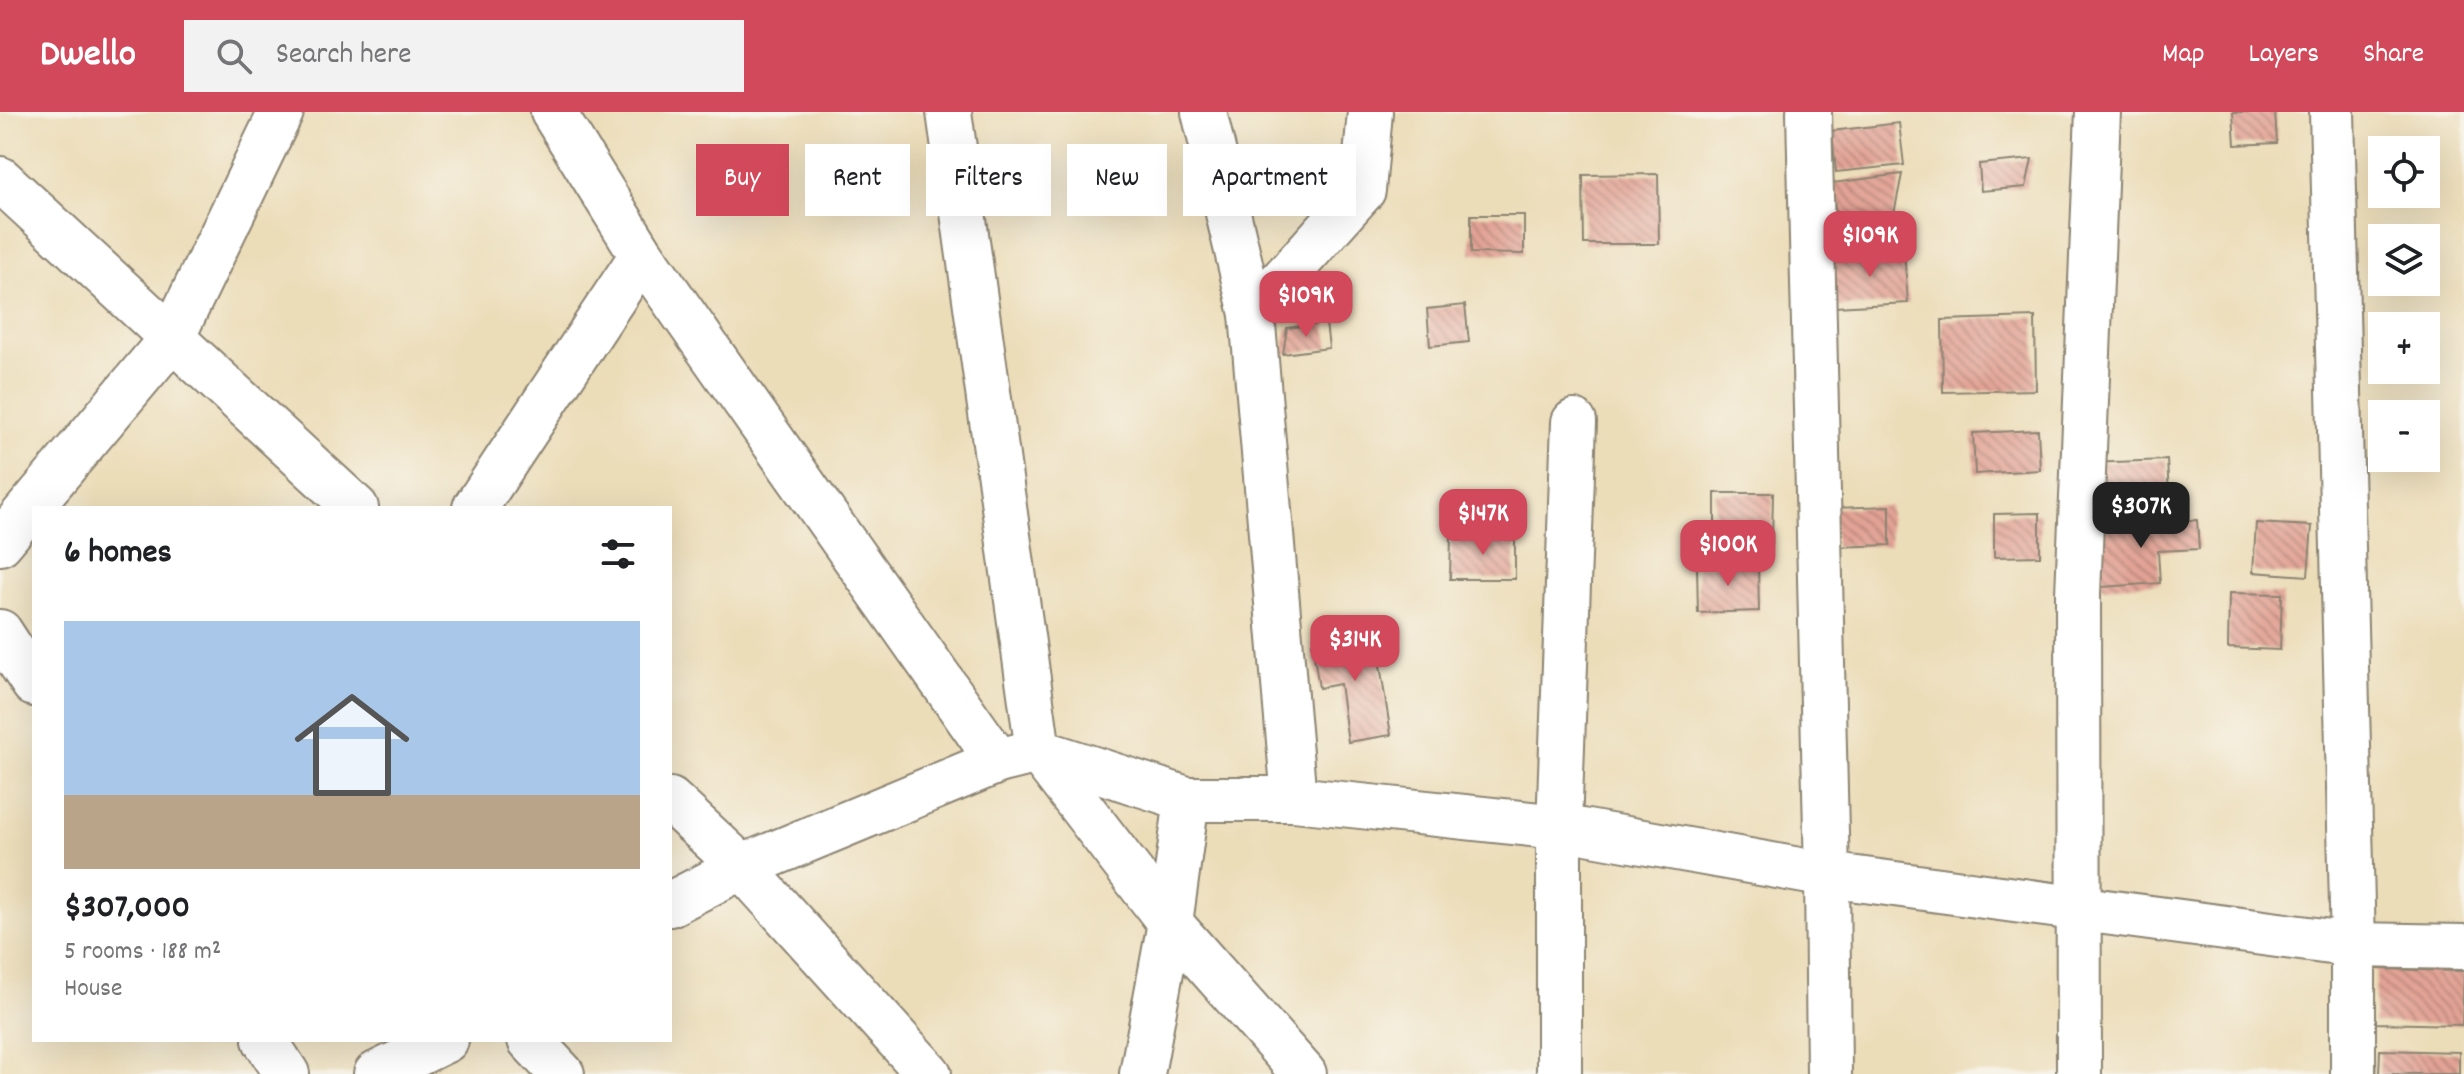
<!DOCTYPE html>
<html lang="en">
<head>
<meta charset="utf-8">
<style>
	:root { --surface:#fff; --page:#f2f2f2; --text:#202124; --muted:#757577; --accent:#d1495b }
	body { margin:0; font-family:Dekko,sans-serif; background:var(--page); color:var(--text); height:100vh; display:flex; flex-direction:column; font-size:30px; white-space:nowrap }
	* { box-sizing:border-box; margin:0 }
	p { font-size:26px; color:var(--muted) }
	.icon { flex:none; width:44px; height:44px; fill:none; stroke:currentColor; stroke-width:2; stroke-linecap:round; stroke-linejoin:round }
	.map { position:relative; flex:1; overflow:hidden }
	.details { position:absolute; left:32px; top:394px; width:640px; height:536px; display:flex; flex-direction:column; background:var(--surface); border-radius:0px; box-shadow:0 8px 32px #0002 }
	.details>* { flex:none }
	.guide { position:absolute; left:696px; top:32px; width:760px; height:72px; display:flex; gap:16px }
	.fabs { position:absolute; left:2368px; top:24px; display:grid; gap:16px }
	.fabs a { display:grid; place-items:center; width:72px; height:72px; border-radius:0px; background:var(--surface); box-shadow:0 8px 32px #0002; font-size:40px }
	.price { position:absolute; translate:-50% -68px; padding:0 18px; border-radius:16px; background:var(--accent); color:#fff; font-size:26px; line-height:52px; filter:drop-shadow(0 2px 4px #0008) }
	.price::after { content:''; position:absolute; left:50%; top:48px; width:24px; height:18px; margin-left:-12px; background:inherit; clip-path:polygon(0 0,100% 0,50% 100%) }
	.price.selected { background:#222; color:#fff }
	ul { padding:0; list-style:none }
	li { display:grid; align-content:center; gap:16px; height:424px; padding:0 32px }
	li span { display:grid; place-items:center; height:248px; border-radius:0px; color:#555 }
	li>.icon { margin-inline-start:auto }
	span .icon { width:144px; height:144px; fill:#fffc; stroke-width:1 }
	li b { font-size:34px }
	h2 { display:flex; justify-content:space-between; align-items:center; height:96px; padding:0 32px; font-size:34px }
	.chip { padding:0 28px; border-radius:0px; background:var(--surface); box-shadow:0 8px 32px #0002; font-size:28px; line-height:72px }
	.chip.selected { background:var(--accent); color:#fff }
	header { display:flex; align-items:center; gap:48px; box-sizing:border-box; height:112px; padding:0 40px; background:var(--accent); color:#fff }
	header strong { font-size:38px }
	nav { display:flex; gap:44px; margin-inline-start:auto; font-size:28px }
	.search { width:560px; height:72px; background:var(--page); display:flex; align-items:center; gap:20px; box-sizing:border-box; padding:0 28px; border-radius:0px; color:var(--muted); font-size:30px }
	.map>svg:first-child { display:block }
	.building { fill:url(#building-back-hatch) }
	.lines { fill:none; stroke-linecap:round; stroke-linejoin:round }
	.minor-casing { stroke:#8c8472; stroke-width:48 }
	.minor { stroke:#fff; stroke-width:44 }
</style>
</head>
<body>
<header>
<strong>Dwello</strong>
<div class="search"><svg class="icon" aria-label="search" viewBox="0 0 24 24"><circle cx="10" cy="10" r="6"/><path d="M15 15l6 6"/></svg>Search here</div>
<nav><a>Map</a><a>Layers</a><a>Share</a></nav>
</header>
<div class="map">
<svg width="2464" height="962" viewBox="0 0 2464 962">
	<defs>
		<pattern id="building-back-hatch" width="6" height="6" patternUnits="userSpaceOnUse" patternTransform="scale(2)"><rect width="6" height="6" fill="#e2a395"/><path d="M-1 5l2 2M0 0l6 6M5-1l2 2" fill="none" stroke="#b7857a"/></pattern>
	</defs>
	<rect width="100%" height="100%" fill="#f7f3e8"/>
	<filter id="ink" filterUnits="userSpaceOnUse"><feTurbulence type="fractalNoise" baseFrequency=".0125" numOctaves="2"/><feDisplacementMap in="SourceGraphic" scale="16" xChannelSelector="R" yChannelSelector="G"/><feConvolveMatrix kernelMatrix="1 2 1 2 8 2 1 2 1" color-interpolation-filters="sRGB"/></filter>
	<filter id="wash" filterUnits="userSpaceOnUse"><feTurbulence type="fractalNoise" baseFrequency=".006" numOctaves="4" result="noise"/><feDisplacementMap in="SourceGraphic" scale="32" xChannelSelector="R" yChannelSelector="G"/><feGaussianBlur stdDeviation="1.8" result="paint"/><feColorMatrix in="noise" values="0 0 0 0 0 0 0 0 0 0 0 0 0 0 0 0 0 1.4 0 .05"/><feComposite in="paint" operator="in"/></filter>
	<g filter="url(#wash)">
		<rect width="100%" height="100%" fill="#ecddb9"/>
		<g id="blocks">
			<!-- building -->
			<g class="building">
				<path d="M2233,0H2275L2277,31L2235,33Z"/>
				<path d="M1899,11L1904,53L1836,60L1832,19Z"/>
				<path d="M2032,47L2026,75L1981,79L1979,52Z"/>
				<path d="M1658,62L1659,132H1584L1583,63Z"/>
				<path d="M1902,62L1892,112L1838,119L1832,71Z"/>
				<path d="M1471,103H1524V142L1471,141Z"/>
				<path d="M1904,139L1908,191L1835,195L1832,143Z"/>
				<path d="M1465,193L1469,230L1430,234L1427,197Z"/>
				<path d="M2035,205L2036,278L1943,280L1942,208Z"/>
				<path d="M1326,211L1329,236L1283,242L1287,216Z"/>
				<path d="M2038,318L2040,358L1975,362L1973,321Z"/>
				<path d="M2167,348L2170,400L2090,404L2088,351Z"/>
				<path d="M1715,381H1773L1772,433H1715Z"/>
				<path d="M1890,394V433L1835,435L1834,396Z"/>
				<path d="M2040,401V444L1994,445V402Z"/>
				<path d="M2197,408L2199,437L2158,439L2160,471L2102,475L2098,414Z"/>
				<path d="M2256,411L2312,414L2308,464L2253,460Z"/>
				<path d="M1451,422H1515V467H1450Z"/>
				<path d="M1758,452L1759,499L1698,501L1697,454Z"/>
				<path d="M2229,481L2282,482L2280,538L2228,536Z"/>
				<path d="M1375,521L1391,623L1348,630L1340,572L1319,576L1312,531Z"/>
				<path d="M2376,857L2464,859L2462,913L2374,911Z"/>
				<path d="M2380,938L2459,940V962H2379Z"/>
			</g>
		</g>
	</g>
	<g filter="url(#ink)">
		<use href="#blocks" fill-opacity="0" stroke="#8c8472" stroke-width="2"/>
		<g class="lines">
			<!-- minor casing -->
			<g class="minor-casing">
				<g id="minor">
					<path d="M553,0L642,143L998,649"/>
					<path d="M949,0L1038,639L1170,811L1304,962"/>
					<path d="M1204,0L1252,202L1294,687"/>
					<path d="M1809,0L1827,763L1829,962"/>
					<path d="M2332,0L2353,833V962"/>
					<path d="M0,67L356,396"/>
					<path d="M1252,202L1363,78L1370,0"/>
					<path d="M475,396L642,143"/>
					<path d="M0,431L172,226L281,0"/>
					<path d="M0,520L34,572"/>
					<path d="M670,688L742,755L929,962"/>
					<path d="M670,792L742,755L998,649L1038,639L1187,687H1294L1559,715L1827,763L2353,833L2464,835"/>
					<path d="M265,928L287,962"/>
					<path d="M530,928L562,962"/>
					<path d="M376,962L446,928"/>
					<path d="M1142,962L1170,811L1187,687"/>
					<path d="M1559,962V715L1574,310"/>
					<path d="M2079,962L2078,482L2098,0"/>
				</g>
			</g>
			<!-- minor -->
			<use href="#minor" class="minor"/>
		</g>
	</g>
</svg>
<div class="fabs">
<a><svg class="icon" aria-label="locate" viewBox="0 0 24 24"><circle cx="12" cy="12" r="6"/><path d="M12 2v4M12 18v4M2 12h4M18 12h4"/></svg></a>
<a><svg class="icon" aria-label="layers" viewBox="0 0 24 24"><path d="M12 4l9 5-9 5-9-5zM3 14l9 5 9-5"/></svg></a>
<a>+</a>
<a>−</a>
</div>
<b class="price" style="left:1870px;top:167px">$109K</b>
<b class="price" style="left:1306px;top:227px">$109K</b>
<b class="price selected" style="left:2141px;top:438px">$307K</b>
<b class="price" style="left:1483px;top:445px">$147K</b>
<b class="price" style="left:1728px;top:476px">$100K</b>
<b class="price" style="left:1355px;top:571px">$314K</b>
<div class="guide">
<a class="chip selected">Buy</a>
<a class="chip">Rent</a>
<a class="chip">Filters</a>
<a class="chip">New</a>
<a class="chip">Apartment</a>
</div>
<section class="details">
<h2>6 homes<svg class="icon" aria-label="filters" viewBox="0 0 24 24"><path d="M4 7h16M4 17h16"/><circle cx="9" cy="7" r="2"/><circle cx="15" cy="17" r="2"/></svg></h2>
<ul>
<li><span style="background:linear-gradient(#a9c7e8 70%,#b9a48a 0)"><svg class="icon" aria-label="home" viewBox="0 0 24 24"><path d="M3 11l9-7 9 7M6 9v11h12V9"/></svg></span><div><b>$307,000</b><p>5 rooms · 188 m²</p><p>House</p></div></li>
</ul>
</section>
</div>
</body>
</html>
